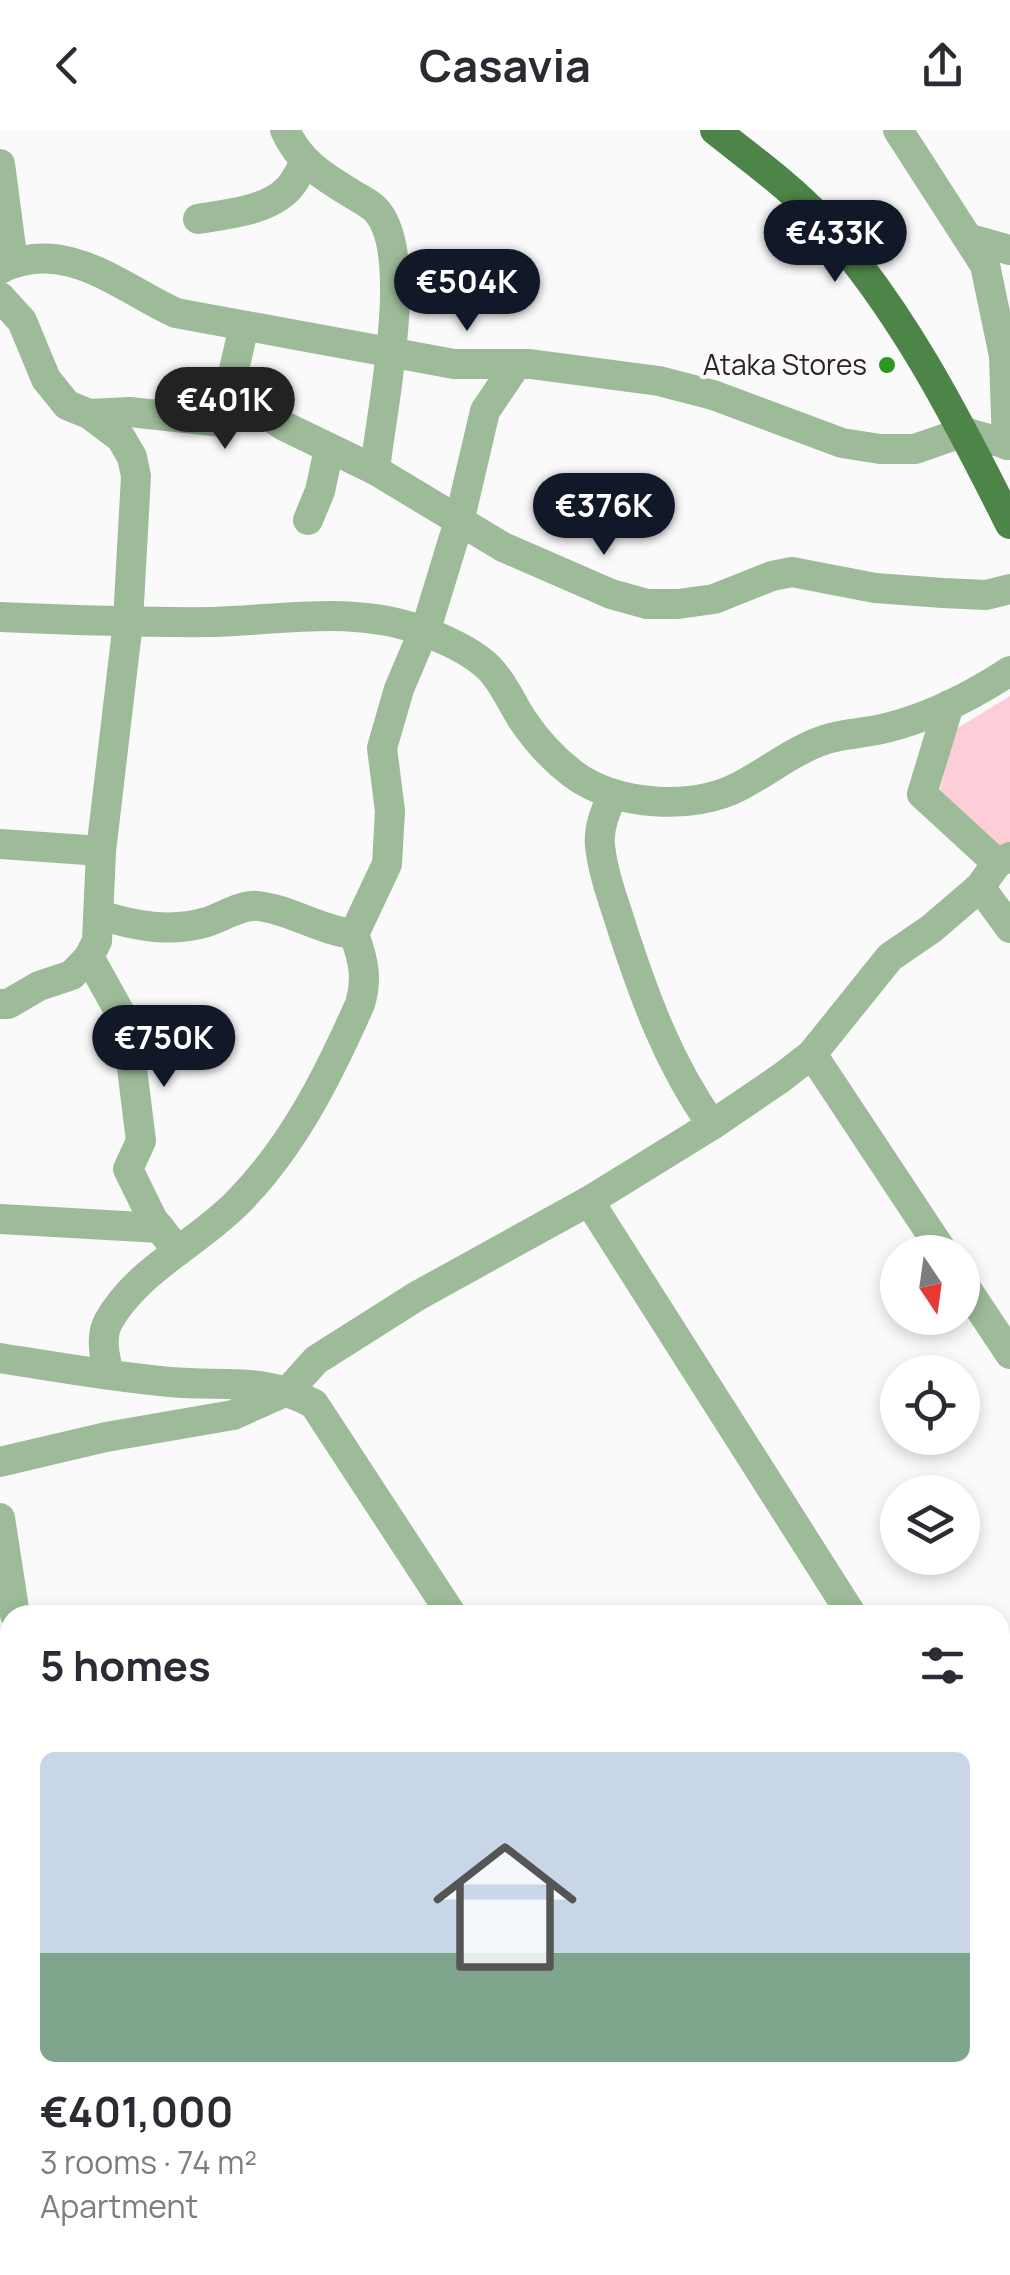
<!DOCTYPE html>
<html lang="en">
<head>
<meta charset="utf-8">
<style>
	:root { --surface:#fff; --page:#f2f2f3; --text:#2b2b33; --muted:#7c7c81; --accent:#111827 }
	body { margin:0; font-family:Manrope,sans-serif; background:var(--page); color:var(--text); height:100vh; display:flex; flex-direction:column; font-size:38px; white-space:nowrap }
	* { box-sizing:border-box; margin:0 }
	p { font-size:32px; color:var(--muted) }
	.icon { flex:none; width:55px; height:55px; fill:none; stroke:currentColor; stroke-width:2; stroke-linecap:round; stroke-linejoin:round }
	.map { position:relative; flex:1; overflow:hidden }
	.panel { position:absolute; left:0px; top:1475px; width:1010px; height:670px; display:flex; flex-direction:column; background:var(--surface); border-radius:30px 30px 0 0; box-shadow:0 5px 15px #0003 }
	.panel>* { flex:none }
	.needle { width:65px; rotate:167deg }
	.buttons { position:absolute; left:880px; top:1105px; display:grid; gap:20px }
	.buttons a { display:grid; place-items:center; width:100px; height:100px; border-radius:50%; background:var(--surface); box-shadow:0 5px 15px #0003; font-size:50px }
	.price { position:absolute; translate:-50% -85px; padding:0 22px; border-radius:35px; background:var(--accent); color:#fff; font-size:32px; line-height:65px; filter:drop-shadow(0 2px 5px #0008) }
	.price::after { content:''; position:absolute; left:50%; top:60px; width:30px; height:22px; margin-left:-15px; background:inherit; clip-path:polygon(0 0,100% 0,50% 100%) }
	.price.on { background:#222; color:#fff }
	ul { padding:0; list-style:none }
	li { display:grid; align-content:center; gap:20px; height:530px; padding:0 40px }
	li span { display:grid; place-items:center; height:310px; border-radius:15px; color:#555 }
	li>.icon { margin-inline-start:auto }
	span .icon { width:180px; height:180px; fill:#fffc; stroke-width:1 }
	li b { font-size:42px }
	h2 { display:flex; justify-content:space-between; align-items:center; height:120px; padding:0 40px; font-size:42px }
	header { display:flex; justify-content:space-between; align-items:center; height:130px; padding:0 40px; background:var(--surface); font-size:45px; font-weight:700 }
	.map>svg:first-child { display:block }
	.green { fill:#fdced8 }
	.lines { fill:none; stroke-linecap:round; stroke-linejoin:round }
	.stream { stroke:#ab6175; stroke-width:10 }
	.minor { stroke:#9dbb99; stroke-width:30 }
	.major { stroke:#4d8447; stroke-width:30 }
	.poi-dot { fill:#2b9620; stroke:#fafafa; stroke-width:4 }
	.labels { text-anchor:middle; stroke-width:8; stroke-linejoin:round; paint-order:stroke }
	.poi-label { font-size:28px; fill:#302326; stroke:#fafafa; text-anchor:end }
</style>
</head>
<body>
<header><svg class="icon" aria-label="back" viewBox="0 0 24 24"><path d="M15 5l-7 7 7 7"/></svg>Casavia<svg class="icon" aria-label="share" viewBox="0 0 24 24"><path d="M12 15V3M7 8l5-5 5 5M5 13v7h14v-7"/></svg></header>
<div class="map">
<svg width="1010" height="2145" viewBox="0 0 1010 2145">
	<rect width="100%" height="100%" fill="#fafafa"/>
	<!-- green -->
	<path class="green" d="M1010,566V713L1000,719L940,660L956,599Z"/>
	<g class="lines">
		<!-- stream -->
		<path class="stream" d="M198,2135L230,2145"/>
		<!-- minor -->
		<g class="minor">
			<path d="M285,0C299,31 321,45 349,62C358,68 368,72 375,79C417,121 381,281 375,340"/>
			<path d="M898,0L985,135L1004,226L1007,315"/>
			<path d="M0,34L13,133"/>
			<path d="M198,89C227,84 267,81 288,59C295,52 300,41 305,32"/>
			<path d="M970,109L1010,120"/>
			<path d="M0,139C65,106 121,158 176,183L454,234H530L659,251L713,265L842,313L880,319H915L964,302L1010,315"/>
			<path d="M0,167L22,191L46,249L67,275L89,284L121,308L132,327L136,346L128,492L101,721L97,811L89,827L72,845L39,856L8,874H0"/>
			<path d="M229,260L284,296L375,340L503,417L611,464L647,474H678L714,469L772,446L792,442L875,458L943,463L986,465L1010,459"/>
			<path d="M89,284L130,282L222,292L244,196"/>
			<path d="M308,390L320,361L329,319"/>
			<path d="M0,487C71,490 142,493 213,492C283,490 355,475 423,501C444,509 473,522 489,538C503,552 511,572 522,589C536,610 553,629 573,644C616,676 693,681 740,656C769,641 795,619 827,609C846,603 867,603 886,598C931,587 972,566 1010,541"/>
			<path d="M949,575L922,664L997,733"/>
			<path d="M613,664C606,680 598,698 600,716C603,744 614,772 622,798C645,869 669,934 712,995"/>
			<path d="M0,714L101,721"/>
			<path d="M980,757L1010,798"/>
			<path d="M100,785C135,796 170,803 207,792C222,787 243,774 258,776C291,780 319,800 354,804"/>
			<path d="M89,827L123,888L128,906L141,1011L128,1039L153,1090L178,1121"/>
			<path d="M812,924L943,1122"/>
			<path d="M589,1071L852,1485"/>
			<path d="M0,1089L160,1098"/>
			<path d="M962,1152L1010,1224"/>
			<path d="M0,1228C56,1237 113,1247 170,1252C225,1257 263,1246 314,1274L452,1485"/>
			<path d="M109,1244C105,1228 100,1208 108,1192C137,1140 195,1115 236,1074C293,1017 328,946 360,874C368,848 363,829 354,804L387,734L390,681L382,618L399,559L430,486L460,388L485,281L516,235"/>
			<path d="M0,1332L106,1307L233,1285L289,1260L316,1230L417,1166L589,1071L712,995L781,948L812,924L890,827L931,799L980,757L997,733L1010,727"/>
			<path d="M0,1388L15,1485"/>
			<path d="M1000,1607L1010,1606"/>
			<path d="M0,1688L10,1687"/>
			<path d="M1000,2082L1010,2088"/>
		</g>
		<!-- major -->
		<path class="major" d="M715,0C750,28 789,56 820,89C901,178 957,288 1010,394"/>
	</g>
	<!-- markers -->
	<circle class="poi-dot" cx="887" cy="235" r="10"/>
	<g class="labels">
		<!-- poi labels -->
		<g class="poi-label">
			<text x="867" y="245">Ataka Stores</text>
		</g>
	</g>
</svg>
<div class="buttons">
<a><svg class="needle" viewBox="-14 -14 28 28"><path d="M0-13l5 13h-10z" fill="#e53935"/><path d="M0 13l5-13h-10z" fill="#7c7c81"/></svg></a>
<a><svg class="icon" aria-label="locate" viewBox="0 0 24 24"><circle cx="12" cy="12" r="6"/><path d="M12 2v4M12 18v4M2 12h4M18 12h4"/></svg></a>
<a><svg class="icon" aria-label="layers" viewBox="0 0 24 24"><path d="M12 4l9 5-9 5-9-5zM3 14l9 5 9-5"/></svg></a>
</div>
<b class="price" style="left:835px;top:155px">€433K</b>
<b class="price" style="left:467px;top:204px">€504K</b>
<b class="price on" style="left:225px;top:322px">€401K</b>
<b class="price" style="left:604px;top:428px">€376K</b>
<b class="price" style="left:164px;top:960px">€750K</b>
<section class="panel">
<h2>5 homes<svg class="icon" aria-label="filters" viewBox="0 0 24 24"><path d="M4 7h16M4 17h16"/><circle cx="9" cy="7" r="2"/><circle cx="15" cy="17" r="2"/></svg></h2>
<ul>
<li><span style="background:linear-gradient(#c9d6e8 65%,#7fa58c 0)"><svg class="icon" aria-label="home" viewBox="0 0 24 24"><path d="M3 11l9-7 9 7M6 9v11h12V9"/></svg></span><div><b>€401,000</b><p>3 rooms · 74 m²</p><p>Apartment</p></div></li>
</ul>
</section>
</div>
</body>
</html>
